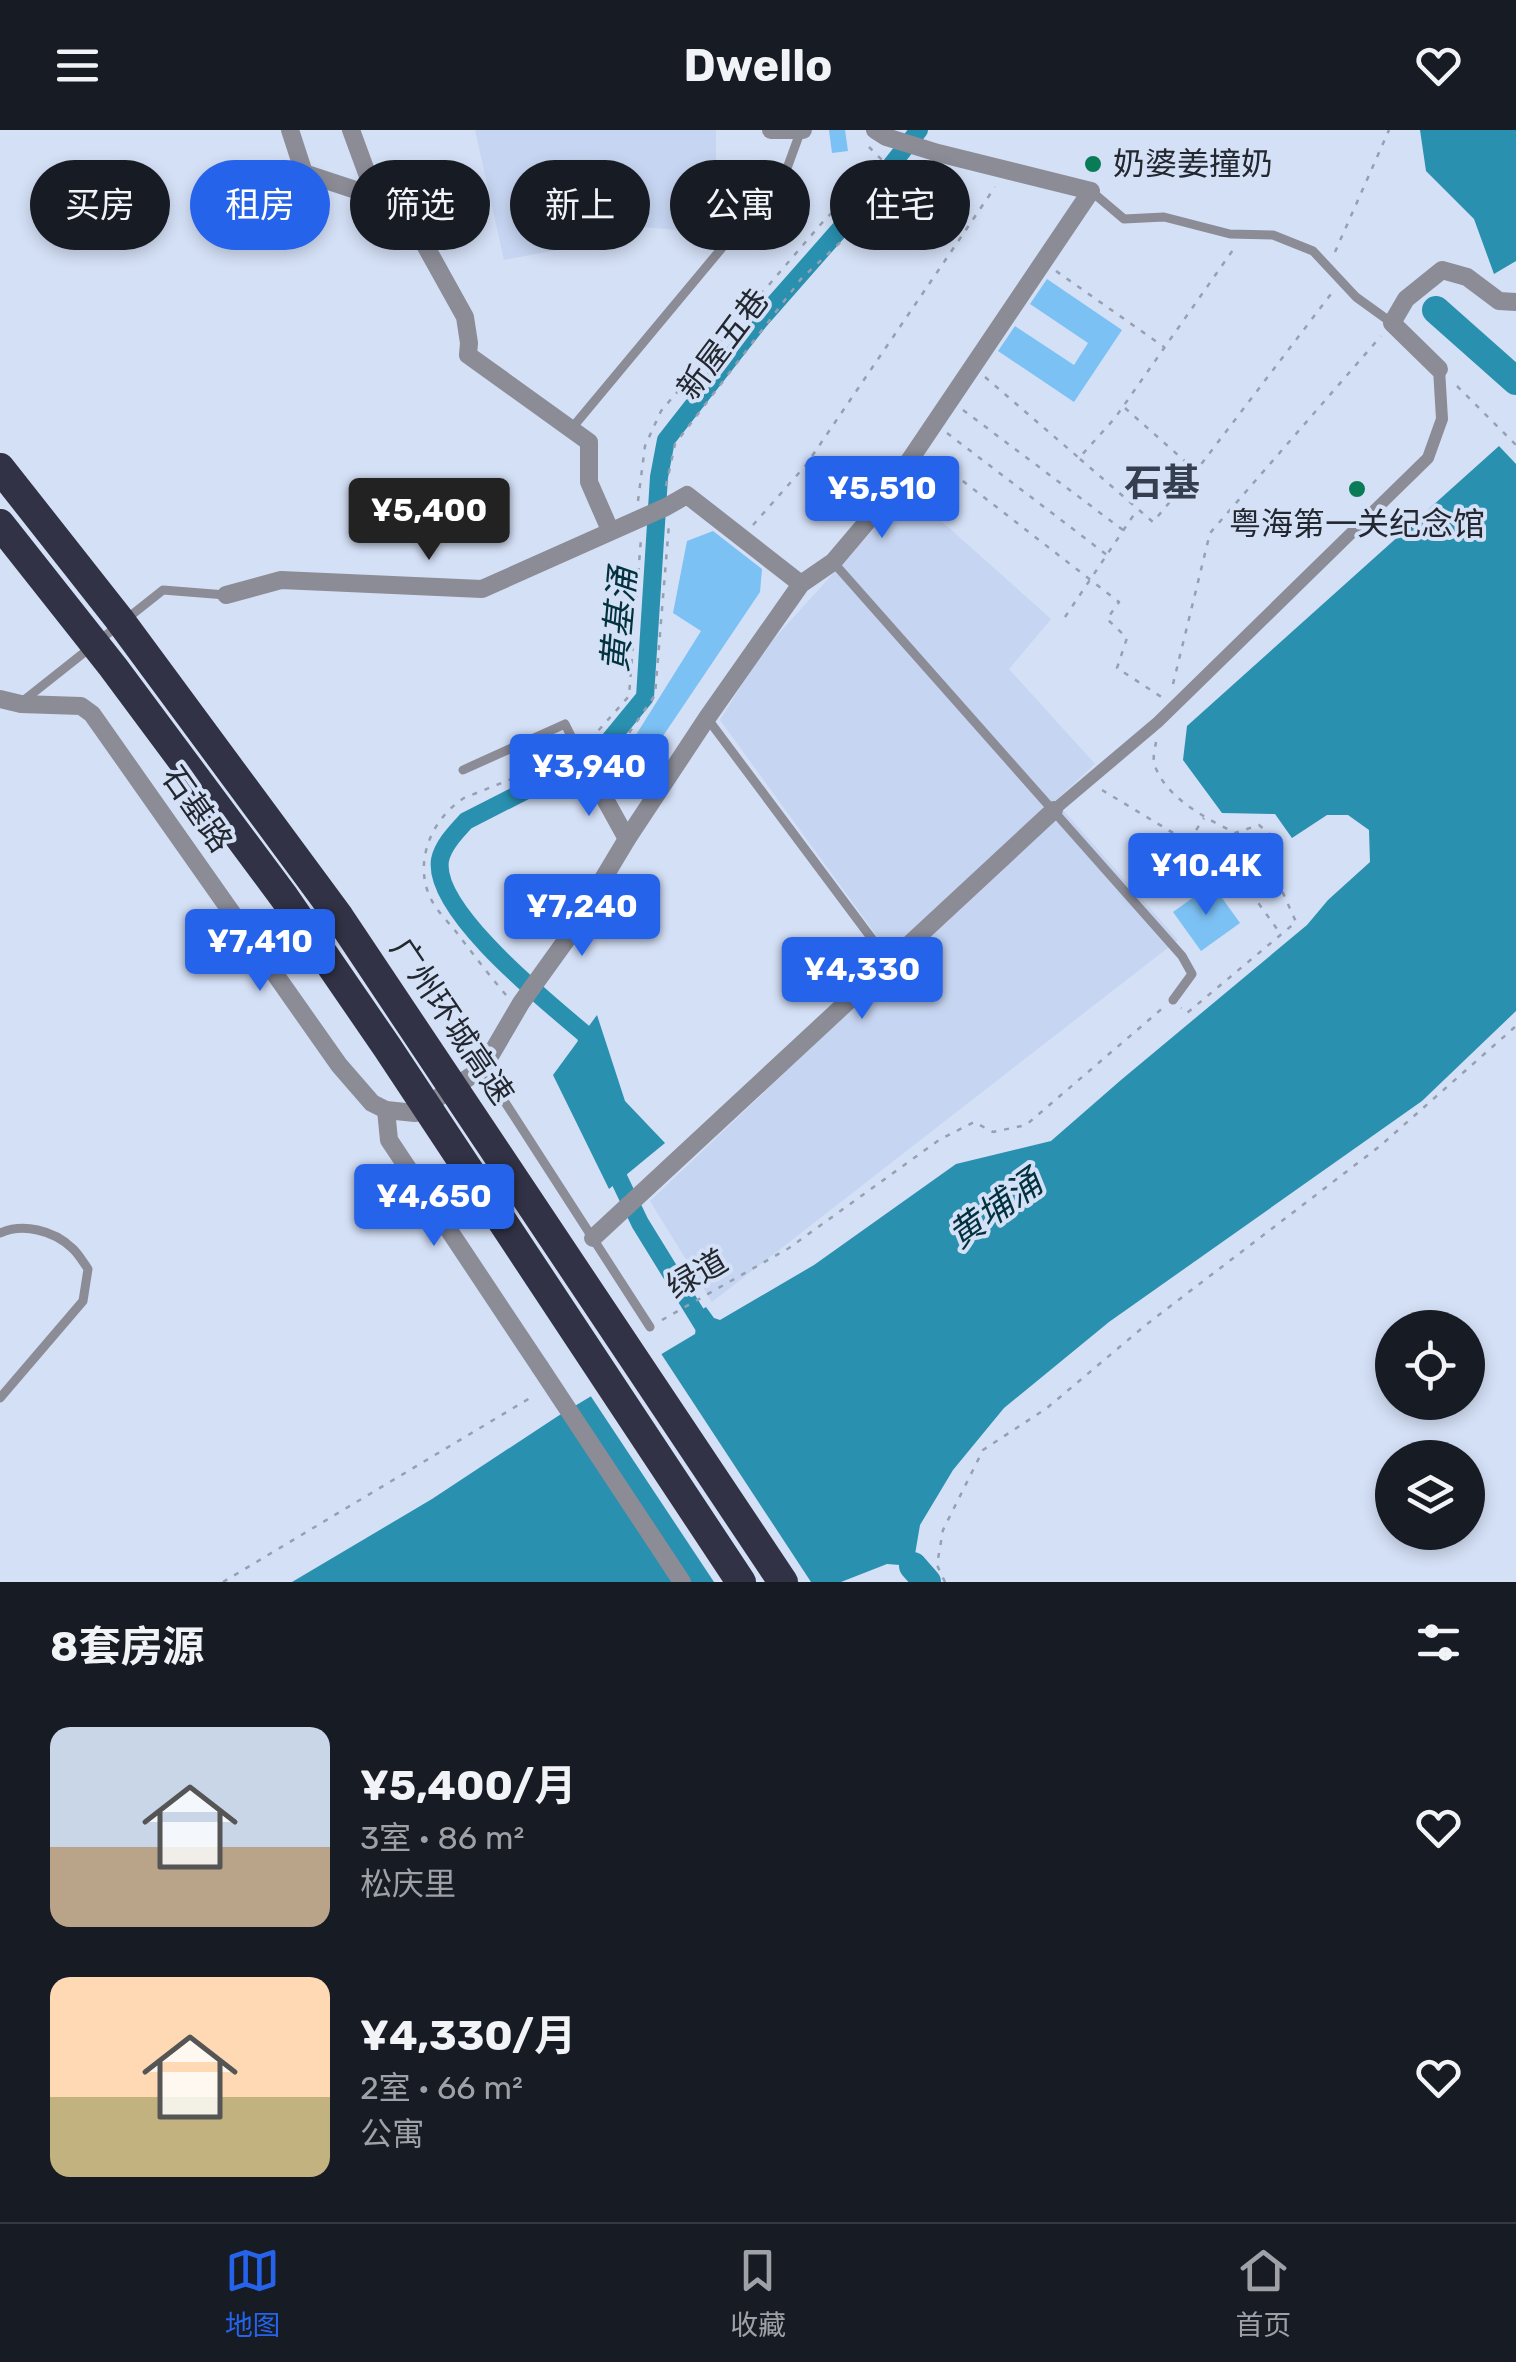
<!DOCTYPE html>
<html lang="zh">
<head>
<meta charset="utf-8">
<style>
	:root { --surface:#171b24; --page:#242831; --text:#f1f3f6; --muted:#9ea1a6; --line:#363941; --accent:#2563eb }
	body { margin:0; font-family:Rubik,"Noto Sans SC",sans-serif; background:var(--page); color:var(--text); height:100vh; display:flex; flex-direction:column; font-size:38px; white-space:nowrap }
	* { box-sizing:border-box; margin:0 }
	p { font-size:32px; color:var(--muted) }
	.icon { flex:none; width:55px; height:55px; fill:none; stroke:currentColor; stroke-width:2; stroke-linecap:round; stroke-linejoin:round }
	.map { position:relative; height:1452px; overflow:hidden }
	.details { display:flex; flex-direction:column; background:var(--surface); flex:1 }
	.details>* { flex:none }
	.banner { position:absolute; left:30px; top:30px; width:1000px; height:90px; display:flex; gap:20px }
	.buttons { position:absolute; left:1375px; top:1180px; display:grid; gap:20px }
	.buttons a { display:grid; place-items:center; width:110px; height:110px; border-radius:50%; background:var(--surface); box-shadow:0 5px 15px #0003; font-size:50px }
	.price { position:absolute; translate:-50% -85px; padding:0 22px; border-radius:10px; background:var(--accent); color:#fff; font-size:32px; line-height:65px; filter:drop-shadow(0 2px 5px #0008) }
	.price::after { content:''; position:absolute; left:50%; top:60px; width:30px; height:22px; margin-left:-15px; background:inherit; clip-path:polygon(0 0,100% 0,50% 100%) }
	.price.active { background:#222; color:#fff }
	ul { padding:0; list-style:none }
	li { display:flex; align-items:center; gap:30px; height:250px; padding:0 50px }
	li span { display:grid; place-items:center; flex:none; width:280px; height:200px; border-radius:20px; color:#555 }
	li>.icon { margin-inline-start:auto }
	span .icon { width:120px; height:120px; fill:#fffc; stroke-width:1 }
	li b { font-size:42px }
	h2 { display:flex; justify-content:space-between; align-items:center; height:120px; padding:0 50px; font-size:42px }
	.tag { padding:0 35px; border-radius:45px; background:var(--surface); box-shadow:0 5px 15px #0003; font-size:35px; line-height:90px }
	.tag.active { background:var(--accent); color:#fff }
	header { display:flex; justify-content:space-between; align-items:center; height:130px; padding:0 50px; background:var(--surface); font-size:45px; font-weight:700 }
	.tab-bar { display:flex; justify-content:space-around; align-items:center; height:140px; border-top:2px solid var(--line); background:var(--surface); font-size:28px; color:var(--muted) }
	.tab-bar a { display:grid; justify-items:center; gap:5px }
	.tab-bar .active { color:var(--accent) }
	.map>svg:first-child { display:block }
	.built { fill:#c6d5f1 }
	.water { fill:#2990af }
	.pier { fill:#d4e0f6 }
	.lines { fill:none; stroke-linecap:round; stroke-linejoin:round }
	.canal { stroke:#2990af; stroke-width:18 }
	.river { stroke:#2990af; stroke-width:28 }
	.building { fill:#7cc1f4 }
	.path { stroke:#96a0b1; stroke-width:2.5; stroke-dasharray:5 8; stroke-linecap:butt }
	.service { stroke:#8b8c96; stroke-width:9 }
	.pedestrian { stroke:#8b8c96; stroke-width:12 }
	.minor { stroke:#8b8c96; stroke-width:18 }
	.minor-bridge { stroke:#8b8c96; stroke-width:18 }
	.motorway-bridge { stroke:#313245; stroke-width:30 }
	.poi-dot { fill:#0a7b57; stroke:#d4e0f6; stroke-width:4 }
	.labels { text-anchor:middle; stroke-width:8; stroke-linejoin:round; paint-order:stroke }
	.poi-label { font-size:32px; fill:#23272f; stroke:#d4e0f6; text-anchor:start }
	.street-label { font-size:32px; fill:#23272f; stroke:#d4e0f6 }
	.water-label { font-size:35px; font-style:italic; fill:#03323f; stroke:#d4e0f6 }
	.quarter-label { font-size:38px; font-weight:bold; fill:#363f50; stroke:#d4e0f6 }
</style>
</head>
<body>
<header><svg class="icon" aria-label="menu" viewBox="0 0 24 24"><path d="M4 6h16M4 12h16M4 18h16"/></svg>Dwello<svg class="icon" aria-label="heart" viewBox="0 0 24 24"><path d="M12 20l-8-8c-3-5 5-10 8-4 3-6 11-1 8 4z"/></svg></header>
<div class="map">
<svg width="1516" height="1452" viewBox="0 0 1516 1452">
	<rect width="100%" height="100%" fill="#d4e0f6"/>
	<!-- built -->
	<g class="built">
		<path d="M475,0H716V84L701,102L643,97L583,115L504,130Z"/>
		<path d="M908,361L1051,489L1009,539L1095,634L1055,671L1178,810L712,1172L650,1071L898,835L720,590L762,522Z"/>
	</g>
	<!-- water -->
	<g class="water">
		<path d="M1420,0H1516V131L1494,144L1474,89L1426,41Z"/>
		<path d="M1499,316L1516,334V881L1422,971L1109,1192L1004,1278L953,1340L920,1395L913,1436L887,1434L841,1452H292L432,1369L558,1286L695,1204L696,1198L693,1185L706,1177L714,1188L720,1190L814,1135L956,1034L1051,1011L1121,950L1307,795L1328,770L1370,732L1369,700L1348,685H1327L1292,708L1275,684L1222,683L1183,630L1187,596Z"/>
		<path d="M597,885L625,971L665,1013L609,1059L553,945Z"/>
	</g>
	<!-- pier -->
	<path class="pier" d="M658,1219L811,1452H714L588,1262Z"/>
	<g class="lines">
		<!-- canal -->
		<g class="canal">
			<path d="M589,924L586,905C550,874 432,781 440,730C443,715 456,702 466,691L599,623L645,567L659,347L666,310L760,190L848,90L919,0"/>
			<path d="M611,1032L640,1093L706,1200"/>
		</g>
		<!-- river -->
		<g class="river">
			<path d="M1436,180L1516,251"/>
			<path d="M913,1436L927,1452"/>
		</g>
	</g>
	<!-- building -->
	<g class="building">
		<path d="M829,0H845L848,21L832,23Z"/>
		<path d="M1047,149L1122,200L1074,272L998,221L1015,196L1074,235L1088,213L1030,174Z"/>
		<path d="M713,401L762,439L760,462L632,652L614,640L701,501L673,483L687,411Z"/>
		<path d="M1212,754L1240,793L1201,821L1173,782Z"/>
	</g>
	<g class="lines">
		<!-- path -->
		<g class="path">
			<path d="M1335,122L1389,0"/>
			<path d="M1056,141L1164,217"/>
			<path d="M985,247L1079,328L1115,288L1235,117"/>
			<path d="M1457,256L1516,315"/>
			<path d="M1125,278L1196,341L1334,160"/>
			<path d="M963,280L1123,400"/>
			<path d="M947,303L1107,425"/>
			<path d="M932,327L1119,472L1107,489L1127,508L1117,538L1163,568"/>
			<path d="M1080,329L1153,392L1195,342"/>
			<path d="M666,356L675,314L801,149L862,92L916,36"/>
			<path d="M638,371L645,316L661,281L821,94L882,30L869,17"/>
			<path d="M753,395L806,335L995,57"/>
			<path d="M1065,487L1137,380"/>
			<path d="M1173,554L1210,403L1381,206"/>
			<path d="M590,610L629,566L641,408"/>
			<path d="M1156,612C1155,619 1152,629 1155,636C1167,669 1206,688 1235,703L1259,695L1278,711L1275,745L1296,792L1187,883L1181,878"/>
			<path d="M607,635L655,565L669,394"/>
			<path d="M1102,660L1213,727L1246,756L1280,803"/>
			<path d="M1189,711L1204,688"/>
			<path d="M506,865C489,845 473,824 457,803C449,793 438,782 432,771C412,734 431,689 464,668L564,628"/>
			<path d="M662,1190L789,1118L939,1010L974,992L993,1002L1026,995L1164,877"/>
			<path d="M223,1452L535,1265"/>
			<path d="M945,1452L937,1435L943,1400L983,1320L1047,1278L1147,1194L1380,1016L1516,896"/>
		</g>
		<!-- service -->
		<g class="service">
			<path d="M1091,61L1124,89L1164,87L1230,104L1273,105L1313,121L1356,167L1392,193"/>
			<path d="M572,298L786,41L801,0"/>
			<path d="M833,432L1182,826L1192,844L1173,870"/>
			<path d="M23,571L163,460L226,465"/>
			<path d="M707,588L890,833"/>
			<path d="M463,640L565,594L579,622"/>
			<path d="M483,938L650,1197"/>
			<path d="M0,1103C23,1093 53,1100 72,1118C78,1123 83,1132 88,1139L83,1171L0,1268"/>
		</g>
		<!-- pedestrian -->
		<path class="pedestrian" d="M1054,680L1158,592L1428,328L1442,289L1439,239"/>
		<!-- minor -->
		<g class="minor">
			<path d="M290,0L304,43L380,68"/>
			<path d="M351,0L369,49L380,68L415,97L465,187L469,213L468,225L589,312V352L610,400"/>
			<path d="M771,0H803"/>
			<path d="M1439,239L1392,193L1406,169L1442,140L1467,147L1499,171L1516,172"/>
			<path d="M226,465L281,450L482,459L666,377L687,365L801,454"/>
			<path d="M0,569L21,574L81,576L92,584L339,935L372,973L386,980L415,983L483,938L521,873L567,809L627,709L707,588L801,454L833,432L872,386L1091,61L938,23L886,7L875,0"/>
			<path d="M579,622L627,709"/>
			<path d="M386,980L389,1010L540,1237"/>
			<path d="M593,1108L1054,680"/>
		</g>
		<!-- minor-bridge -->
		<path class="minor-bridge" d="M540,1237L682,1452"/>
		<!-- motorway-bridge -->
		<g class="motorway-bridge">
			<path d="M0,338L119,489L339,787L783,1452"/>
			<path d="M0,394L113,537L284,767L387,917L741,1452"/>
		</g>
	</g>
	<!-- markers -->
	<g class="poi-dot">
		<circle cx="1093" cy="34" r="10"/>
		<circle cx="1357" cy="359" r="10"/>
	</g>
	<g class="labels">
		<!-- poi labels -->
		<g class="poi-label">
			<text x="1113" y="45">奶婆姜撞奶</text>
			<text x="1357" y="405" text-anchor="middle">粤海第一关纪念馆</text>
		</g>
		<!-- street labels -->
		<g class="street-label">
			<text transform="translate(723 214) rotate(-53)" y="11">新屋五巷</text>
			<text transform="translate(197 679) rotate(55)" y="11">石基路</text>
			<text transform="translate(452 891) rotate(56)" y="11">广州环城高速</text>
			<text transform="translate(697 1144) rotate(-30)" y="11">绿道</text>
		</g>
		<!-- water labels -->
		<g class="water-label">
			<text transform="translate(619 490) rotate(-85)" y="12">黄基涌</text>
			<text transform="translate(995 1079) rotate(-36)" y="12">黄埔涌</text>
		</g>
		<!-- quarter labels -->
		<g class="quarter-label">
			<text x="1162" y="366">石基</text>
		</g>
	</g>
</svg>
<div class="buttons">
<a><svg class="icon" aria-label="locate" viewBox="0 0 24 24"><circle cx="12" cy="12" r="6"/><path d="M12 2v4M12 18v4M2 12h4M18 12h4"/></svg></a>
<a><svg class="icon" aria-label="layers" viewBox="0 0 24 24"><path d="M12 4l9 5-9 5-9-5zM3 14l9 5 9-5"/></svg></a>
</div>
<b class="price" style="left:882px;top:411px">¥5,510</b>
<b class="price active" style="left:429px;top:433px">¥5,400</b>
<b class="price" style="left:589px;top:689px">¥3,940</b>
<b class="price" style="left:1206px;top:788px">¥10.4K</b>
<b class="price" style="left:582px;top:829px">¥7,240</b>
<b class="price" style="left:260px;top:864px">¥7,410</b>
<b class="price" style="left:862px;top:892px">¥4,330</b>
<b class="price" style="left:434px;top:1119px">¥4,650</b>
<div class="banner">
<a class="tag">买房</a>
<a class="tag active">租房</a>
<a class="tag">筛选</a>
<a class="tag">新上</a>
<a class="tag">公寓</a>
<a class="tag">住宅</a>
</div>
</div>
<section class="details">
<h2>8套房源<svg class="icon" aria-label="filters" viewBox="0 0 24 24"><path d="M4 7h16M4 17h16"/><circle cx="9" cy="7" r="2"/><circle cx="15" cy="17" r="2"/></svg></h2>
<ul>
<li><span style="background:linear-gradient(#c9d6e8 60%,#b9a48a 0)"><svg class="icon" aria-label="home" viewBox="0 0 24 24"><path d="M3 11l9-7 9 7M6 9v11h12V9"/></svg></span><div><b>¥5,400/月</b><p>3室 · 86 m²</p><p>松庆里</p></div><svg class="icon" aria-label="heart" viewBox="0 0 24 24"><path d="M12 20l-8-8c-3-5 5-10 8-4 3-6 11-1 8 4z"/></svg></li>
<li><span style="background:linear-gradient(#ffd9b3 60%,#c2b280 0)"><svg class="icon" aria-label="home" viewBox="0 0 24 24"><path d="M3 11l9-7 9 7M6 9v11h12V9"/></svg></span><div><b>¥4,330/月</b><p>2室 · 66 m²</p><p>公寓</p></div><svg class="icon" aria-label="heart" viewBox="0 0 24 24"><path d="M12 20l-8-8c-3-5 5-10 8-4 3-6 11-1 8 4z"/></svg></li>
</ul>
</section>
<nav class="tab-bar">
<a class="active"><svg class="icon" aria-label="map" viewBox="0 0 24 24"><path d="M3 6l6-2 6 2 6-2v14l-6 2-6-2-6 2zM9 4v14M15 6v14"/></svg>地图</a>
<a><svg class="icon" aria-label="saved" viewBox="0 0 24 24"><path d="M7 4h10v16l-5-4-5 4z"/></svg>收藏</a>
<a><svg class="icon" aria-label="home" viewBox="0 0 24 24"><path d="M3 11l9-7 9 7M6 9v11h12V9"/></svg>首页</a>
</nav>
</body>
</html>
